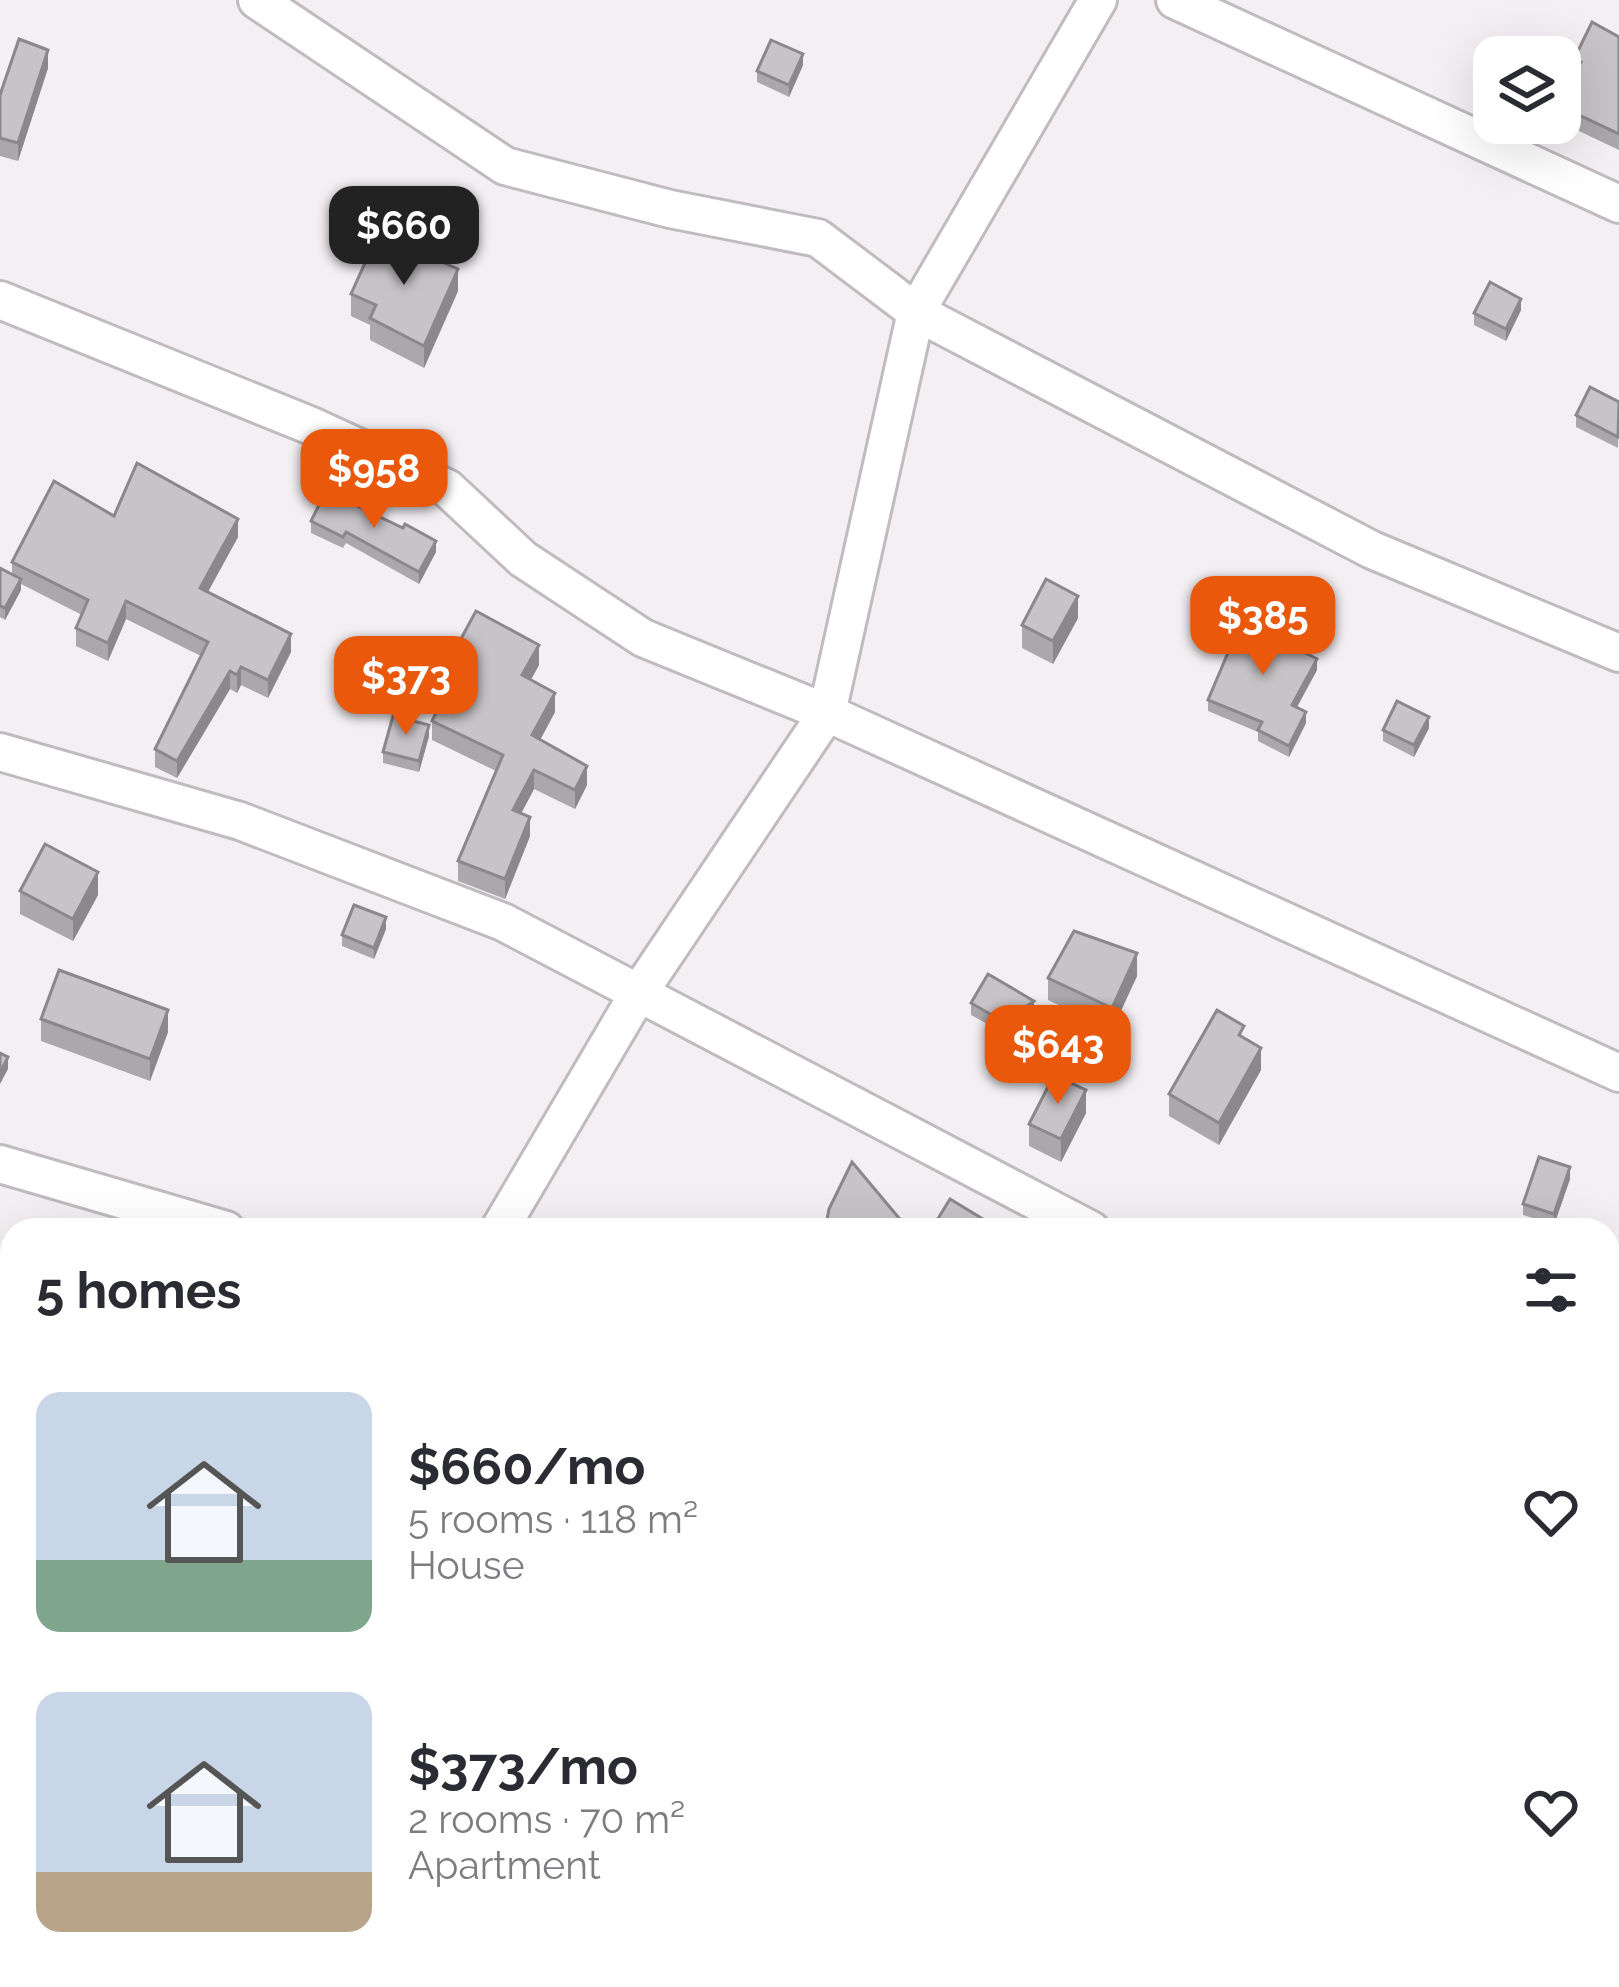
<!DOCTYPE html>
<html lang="en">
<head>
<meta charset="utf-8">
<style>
	:root { --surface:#fff; --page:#f2f2f3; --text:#2b2b33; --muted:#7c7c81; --accent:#ea580c }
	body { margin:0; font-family:Raleway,sans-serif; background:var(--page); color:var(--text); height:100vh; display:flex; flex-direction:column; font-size:45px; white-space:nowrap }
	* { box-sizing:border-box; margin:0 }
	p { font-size:39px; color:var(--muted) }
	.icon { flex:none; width:66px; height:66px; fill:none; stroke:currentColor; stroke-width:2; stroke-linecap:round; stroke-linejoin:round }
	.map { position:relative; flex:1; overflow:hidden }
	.panel { position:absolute; left:0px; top:1218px; width:1620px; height:771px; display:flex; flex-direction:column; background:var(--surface); border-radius:36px 36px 0 0; box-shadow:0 12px 48px #0002 }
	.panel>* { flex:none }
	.tools { position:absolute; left:1473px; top:36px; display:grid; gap:24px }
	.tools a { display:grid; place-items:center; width:108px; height:108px; border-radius:24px; background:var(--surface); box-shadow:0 12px 48px #0002; font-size:60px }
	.price { position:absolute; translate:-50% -102px; padding:0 27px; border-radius:24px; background:var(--accent); color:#fff; font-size:39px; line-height:78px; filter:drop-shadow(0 3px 6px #0008) }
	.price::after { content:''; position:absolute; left:50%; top:72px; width:36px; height:27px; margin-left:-18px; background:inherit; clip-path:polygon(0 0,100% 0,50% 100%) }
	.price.active { background:#222; color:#fff }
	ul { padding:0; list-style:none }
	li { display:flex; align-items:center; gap:36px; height:300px; padding:0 36px }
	li span { display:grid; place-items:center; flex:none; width:336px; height:240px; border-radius:24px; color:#555 }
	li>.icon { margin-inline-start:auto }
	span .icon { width:144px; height:144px; fill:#fffc; stroke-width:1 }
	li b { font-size:51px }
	h2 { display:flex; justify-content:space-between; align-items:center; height:144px; padding:0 36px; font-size:51px }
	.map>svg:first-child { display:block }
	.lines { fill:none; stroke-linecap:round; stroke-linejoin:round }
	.minor-casing { stroke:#bfbbbf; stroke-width:42 }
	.minor { stroke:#fff; stroke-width:36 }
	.wall { fill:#aba8ab }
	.shaded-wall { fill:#8b888b }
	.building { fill:#c7c3c7; stroke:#8b888b; stroke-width:3 }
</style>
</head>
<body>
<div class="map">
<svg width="1619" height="1987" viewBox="0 0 1619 1987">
	<rect width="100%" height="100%" fill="#f3eff3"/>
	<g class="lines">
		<!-- minor casing -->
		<g class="minor-casing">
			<g id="minor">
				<path d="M257,0L505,166L670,209L818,238L916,312L1372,550L1619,653"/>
				<path d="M1175,0L1619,204"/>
				<path d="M0,300L314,427L447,488L523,559L643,638L827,713L1619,1073"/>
				<path d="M0,752L240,821L503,922L1091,1230"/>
				<path d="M0,1164L226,1230"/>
				<path d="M499,1230L638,994L827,713L916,312L1098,0"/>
				<path d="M1608,1516L1619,1523"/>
				<path d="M0,1655L12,1658"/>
				<path d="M1608,1937L1619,1943"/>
				<path d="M813,1977L835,1987"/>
				<path d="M185,1987L190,1977"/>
			</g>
		</g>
		<!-- minor -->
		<use href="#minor" class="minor"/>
	</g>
	<!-- wall -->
	<g class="wall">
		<path d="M1619,37V150L1560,122V98L1574,75V59Z"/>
		<path d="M803,65L789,97L757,82V71Z"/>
		<path d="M48,68L18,161L0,156V95Z"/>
		<path d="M458,291L424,368L370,340V325L351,316V294Z"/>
		<path d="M1521,310L1506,341L1474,325V313Z"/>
		<path d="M1619,402L1618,448L1576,427V415Z"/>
		<path d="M114,516L238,537L208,592L291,652L268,698L241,685L237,693L230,689L177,778L155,767V749L201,656L126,619L108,661L76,646V628L82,615L21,584V590L5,620L0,617V568L12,574V562Z"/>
		<path d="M311,521L436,552L419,584L346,543L343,548L311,533Z"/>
		<path d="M1078,618L1053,664L1022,648V625Z"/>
		<path d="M1282,641L1317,670L1297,707L1306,723L1289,757L1258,741V732L1208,711V700Z"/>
		<path d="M450,659L539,665L531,680L555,712L540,740L587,785L575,809L534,789L521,813L530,836L505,899L458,881V861L496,771L432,740V721L452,680L450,678Z"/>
		<path d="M1429,728L1414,757L1383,741V730Z"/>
		<path d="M429,736L419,772L383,763V752Z"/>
		<path d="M20,891L98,895L73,941L20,914Z"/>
		<path d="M386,929L374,959L342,946V935Z"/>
		<path d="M1137,976L1112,1030L1048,1000V978Z"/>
		<path d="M971,1003L1034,1012L1004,1033L971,1015Z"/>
		<path d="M41,1019L168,1032L150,1081L41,1041Z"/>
		<path d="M1244,1038L1261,1070L1219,1145L1169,1116V1094Z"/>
		<path d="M1086,1113L1061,1162L1029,1146V1124Z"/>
		<path d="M1570,1179L1554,1225L1523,1215V1204Z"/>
	</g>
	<!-- shaded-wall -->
	<g class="shaded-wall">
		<path d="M48,50V68L18,161V143Z"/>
		<path d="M803,54V65L789,97V85Z"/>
		<path d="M458,269V291L424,368V346Z"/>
		<path d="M1521,299V310L1506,341V329Z"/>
		<path d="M238,519V537L200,606V588Z"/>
		<path d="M436,541V552L419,584V572Z"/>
		<path d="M21,579V590L5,620V608Z"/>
		<path d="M1078,596V618L1053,664V641Z"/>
		<path d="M126,601V619L108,661V643Z"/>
		<path d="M291,634V652L268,698V680Z"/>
		<path d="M539,645V665L522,695V675Z"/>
		<path d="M1317,659V670L1292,716V705Z"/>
		<path d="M241,667V685L237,693V675Z"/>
		<path d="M230,671V689L177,778V761Z"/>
		<path d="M555,693V712L532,755V735Z"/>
		<path d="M1306,712V723L1289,757V746Z"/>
		<path d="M1429,717V728L1414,757V745Z"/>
		<path d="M429,725V736L419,772V761Z"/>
		<path d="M587,766V785L575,809V790Z"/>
		<path d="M534,770V789L513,829V810Z"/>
		<path d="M530,817V836L505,899V879Z"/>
		<path d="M98,872V895L73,941V919Z"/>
		<path d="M386,917V929L374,959V948Z"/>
		<path d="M1137,953V976L1112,1030V1008Z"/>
		<path d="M1034,1001V1012L1004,1033V1022Z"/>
		<path d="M168,1010V1032L150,1081V1059Z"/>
		<path d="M1261,1048V1070L1219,1145V1123Z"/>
		<path d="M8,1057V1069L0,1084V1073Z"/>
		<path d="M1086,1090V1113L1061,1162V1139Z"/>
		<path d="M1570,1167V1179L1554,1225V1214Z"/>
	</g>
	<!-- building -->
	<g class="building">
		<path d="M1592,22L1619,37V134L1560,106V98L1581,62L1574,59Z"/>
		<path d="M19,39L48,50L18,143L0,138V95Z"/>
		<path d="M771,40L803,54L789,85L757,71Z"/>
		<path d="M378,234L458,269L424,346L370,318L376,305L351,294Z"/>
		<path d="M1490,282L1521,299L1506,329L1474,313Z"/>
		<path d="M1590,387L1619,402L1618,437L1576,415Z"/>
		<path d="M137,463L238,519L200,588L291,634L268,680L241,667L237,675L230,671L177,761L155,749L208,642L126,601L108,643L76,628L88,600L12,562L54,481L114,516Z"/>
		<path d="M326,491L403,528L405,524L436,541L419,572L346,532L343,537L311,521Z"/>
		<path d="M0,568L21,579L5,608L0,606Z"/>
		<path d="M1046,579L1078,596L1053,641L1022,625Z"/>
		<path d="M1249,603L1282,641L1317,659L1292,705L1306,712L1289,746L1258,730L1262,722L1208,700Z"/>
		<path d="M476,611L539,645L522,675L555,693L532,735L587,766L575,790L534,770L513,810L530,817L505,879L458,861L503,755L432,721L459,664L450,659Z"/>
		<path d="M1397,701L1429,717L1414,745L1383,730Z"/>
		<path d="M393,716L429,725L419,761L383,752Z"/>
		<path d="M45,844L98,872L73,919L20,891Z"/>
		<path d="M354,905L386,917L374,948L342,935Z"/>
		<path d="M1074,931L1137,953L1112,1008L1048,978Z"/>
		<path d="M59,970L168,1010L150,1059L41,1019Z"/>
		<path d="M988,974L1034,1001L1004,1022L971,1003Z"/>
		<path d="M1217,1010L1244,1026L1239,1035L1261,1048L1219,1123L1169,1094Z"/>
		<path d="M0,1053L8,1057L0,1073Z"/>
		<path d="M1054,1075L1086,1090L1061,1139L1029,1124Z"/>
		<path d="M1539,1157L1570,1167L1554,1214L1523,1204Z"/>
		<path d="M852,1162L909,1230H825L829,1209Z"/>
		<path d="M950,1199L1001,1230H931Z"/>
		<path d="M1346,1977H1353L1364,1987H1341Z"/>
		<path d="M1311,1978L1330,1987H1306Z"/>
	</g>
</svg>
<div class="tools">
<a><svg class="icon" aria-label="layers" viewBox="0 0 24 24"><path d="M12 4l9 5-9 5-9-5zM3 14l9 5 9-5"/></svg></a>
</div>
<b class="price active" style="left:404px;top:288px">$660</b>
<b class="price" style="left:374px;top:531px">$958</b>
<b class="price" style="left:1263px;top:678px">$385</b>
<b class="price" style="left:406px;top:738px">$373</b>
<b class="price" style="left:1058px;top:1107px">$643</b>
<section class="panel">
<h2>5 homes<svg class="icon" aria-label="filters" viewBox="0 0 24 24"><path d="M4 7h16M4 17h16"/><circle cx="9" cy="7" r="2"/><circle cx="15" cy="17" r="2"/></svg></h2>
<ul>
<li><span style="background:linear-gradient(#c9d6e8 70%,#7fa58c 0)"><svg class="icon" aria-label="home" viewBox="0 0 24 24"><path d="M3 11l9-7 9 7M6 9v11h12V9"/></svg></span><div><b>$660/mo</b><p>5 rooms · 118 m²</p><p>House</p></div><svg class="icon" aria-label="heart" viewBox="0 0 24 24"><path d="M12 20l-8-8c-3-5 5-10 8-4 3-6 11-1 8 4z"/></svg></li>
<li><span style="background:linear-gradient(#c9d6e8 75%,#b9a48a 0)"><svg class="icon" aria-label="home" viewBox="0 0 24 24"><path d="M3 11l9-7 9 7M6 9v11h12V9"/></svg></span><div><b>$373/mo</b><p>2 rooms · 70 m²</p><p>Apartment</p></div><svg class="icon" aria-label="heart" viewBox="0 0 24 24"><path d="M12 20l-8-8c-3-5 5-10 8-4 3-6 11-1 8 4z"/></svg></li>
</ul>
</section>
</div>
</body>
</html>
